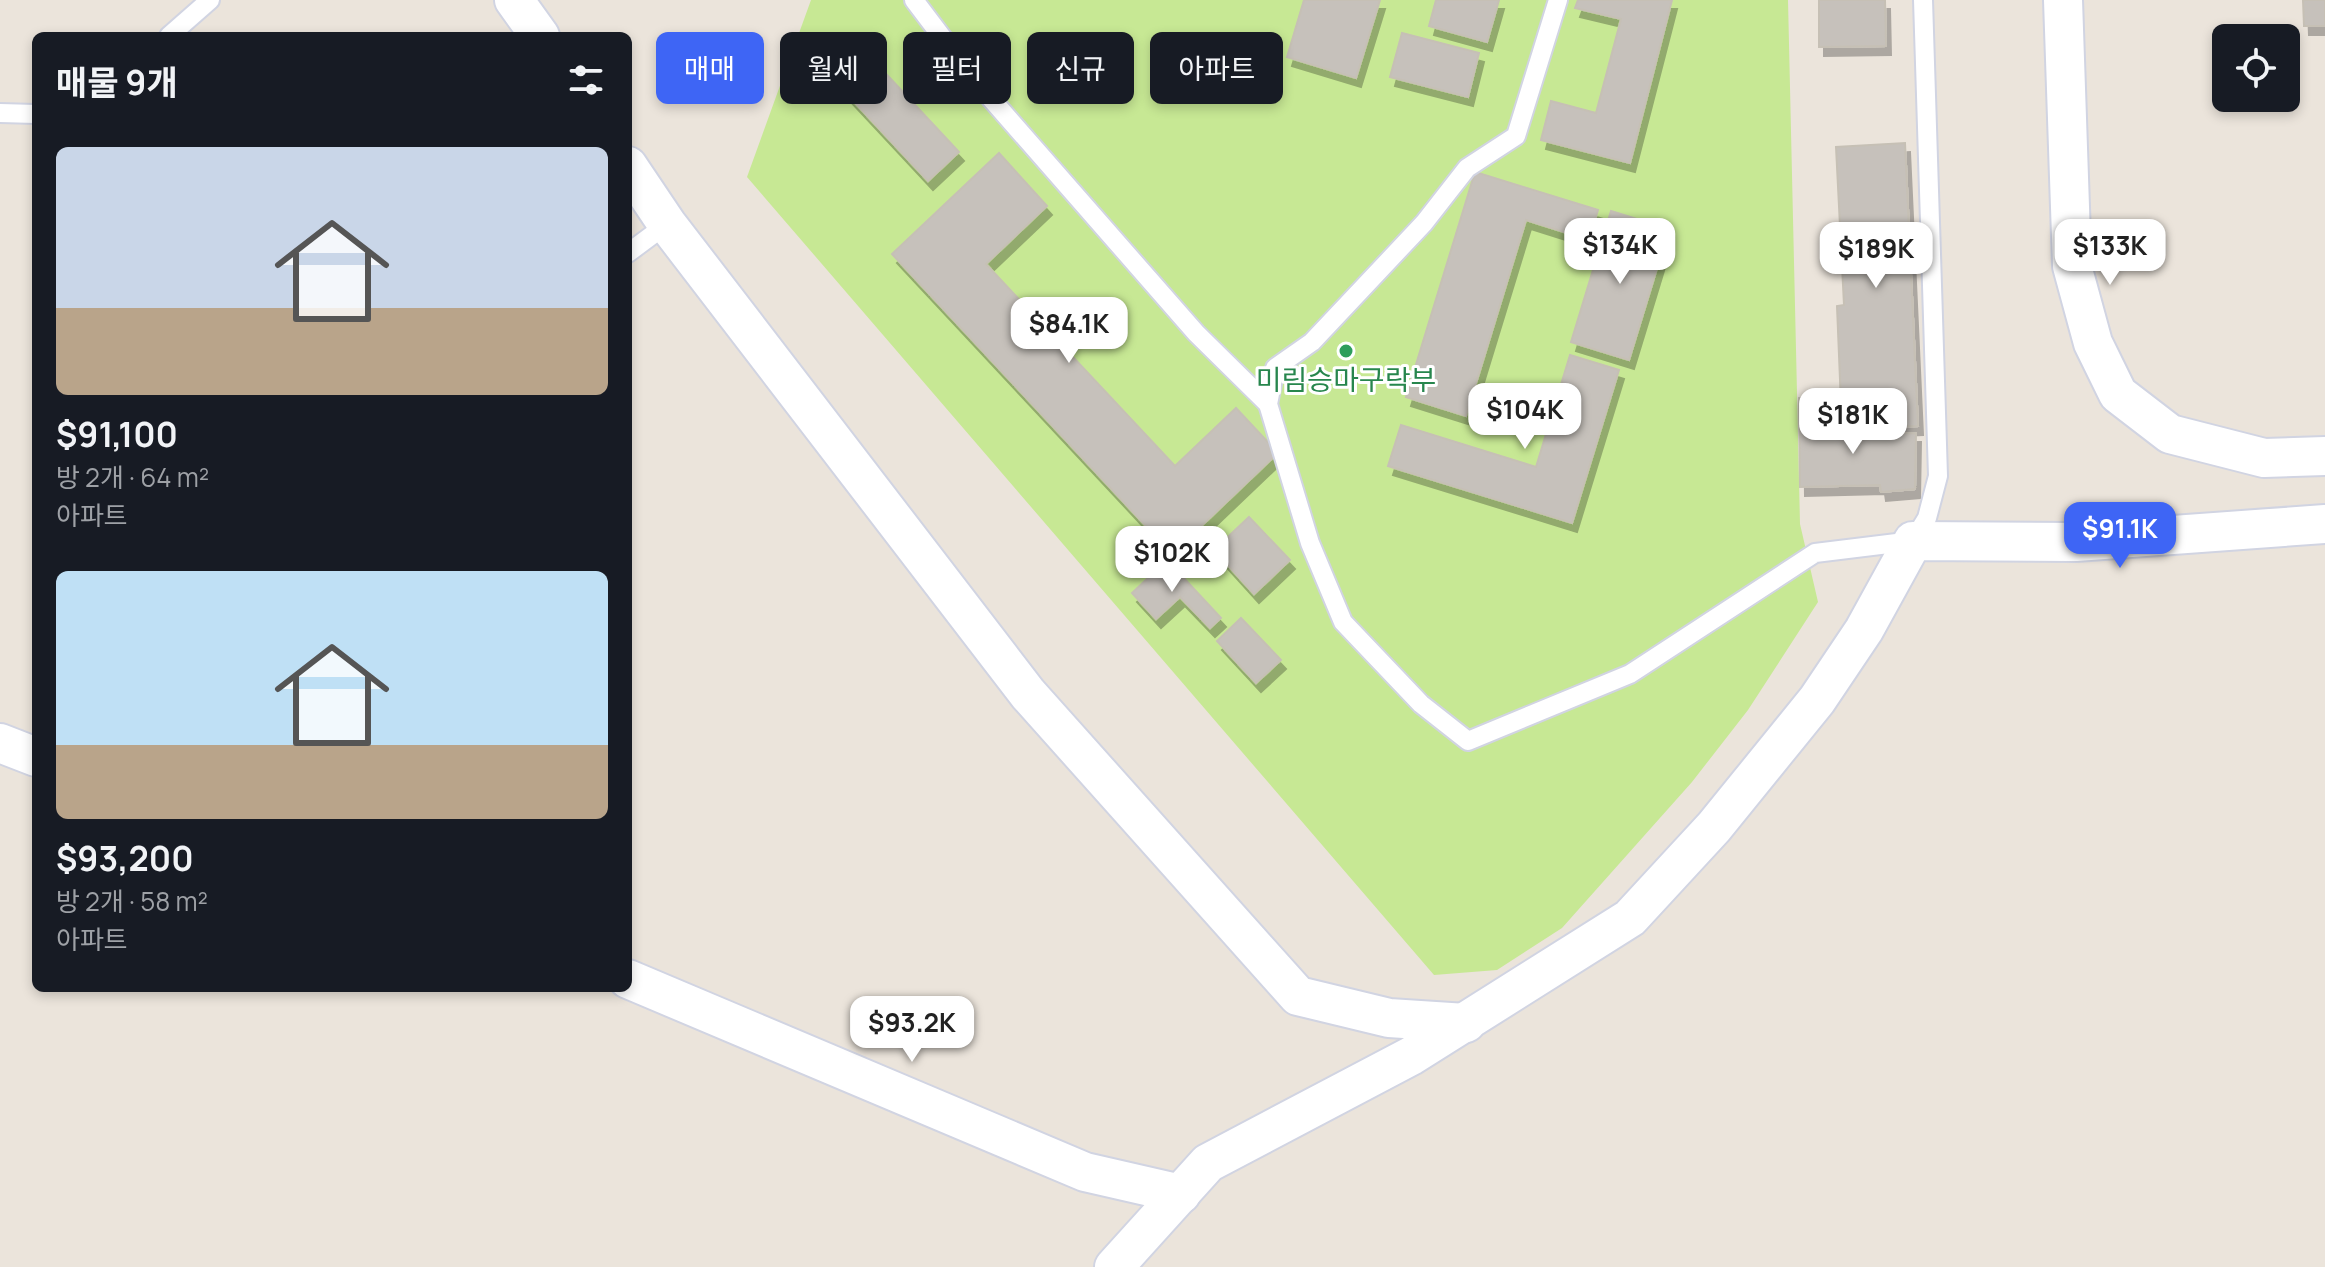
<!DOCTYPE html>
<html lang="ko">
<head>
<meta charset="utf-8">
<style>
	:root { --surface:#171b24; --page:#20242c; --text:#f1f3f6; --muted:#9ea1a6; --accent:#3e65f5 }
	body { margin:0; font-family:Manrope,"Noto Sans KR",sans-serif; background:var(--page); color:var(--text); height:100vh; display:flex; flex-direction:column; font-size:30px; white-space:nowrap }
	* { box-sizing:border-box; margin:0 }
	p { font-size:26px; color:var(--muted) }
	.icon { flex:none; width:44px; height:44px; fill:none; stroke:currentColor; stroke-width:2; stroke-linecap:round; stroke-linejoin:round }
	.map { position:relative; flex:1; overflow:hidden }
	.drawer { position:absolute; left:32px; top:32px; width:600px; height:960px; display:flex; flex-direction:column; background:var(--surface); border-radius:12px; box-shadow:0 4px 12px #0003 }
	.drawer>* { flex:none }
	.hud { position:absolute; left:656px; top:32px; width:760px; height:72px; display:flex; gap:16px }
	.fabs { position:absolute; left:2212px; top:24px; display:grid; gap:16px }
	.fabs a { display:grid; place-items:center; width:88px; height:88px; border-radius:12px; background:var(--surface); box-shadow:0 4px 12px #0003; font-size:40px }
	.price { position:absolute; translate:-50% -68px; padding:0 18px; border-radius:16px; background:#fff; color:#222; font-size:26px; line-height:52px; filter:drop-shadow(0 2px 4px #0008) }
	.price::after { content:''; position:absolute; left:50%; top:48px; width:24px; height:18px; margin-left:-12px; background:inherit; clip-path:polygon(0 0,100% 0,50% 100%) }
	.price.current { background:var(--accent); color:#fff }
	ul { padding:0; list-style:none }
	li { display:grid; align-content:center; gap:16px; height:424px; padding:0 24px }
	li span { display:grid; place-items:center; height:248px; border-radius:12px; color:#555 }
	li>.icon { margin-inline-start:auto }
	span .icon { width:144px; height:144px; fill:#fffc; stroke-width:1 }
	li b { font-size:34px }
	h2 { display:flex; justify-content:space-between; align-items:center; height:96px; padding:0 24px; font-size:34px }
	.chip { padding:0 28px; border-radius:12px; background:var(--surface); box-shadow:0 4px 12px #0003; font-size:28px; line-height:72px }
	.chip.current { background:var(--accent); color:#fff }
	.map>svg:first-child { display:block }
	.pitch { fill:#c7e894 }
	.building { fill:#c6c1bb; stroke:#c6c0b5; stroke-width:2; filter:url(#shadow) }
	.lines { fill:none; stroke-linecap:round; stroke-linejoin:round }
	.lane-casing { stroke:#d1d4e2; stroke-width:22 }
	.street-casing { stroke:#d1d4e2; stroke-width:42 }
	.lane { stroke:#fff; stroke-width:18 }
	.street { stroke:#fff; stroke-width:38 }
	.leisure-dot { fill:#2e9e5b; stroke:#fff; stroke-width:3 }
	.labels { text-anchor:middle; stroke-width:6; stroke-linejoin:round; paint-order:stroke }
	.leisure-label { font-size:28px; fill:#27864d; stroke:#fff }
</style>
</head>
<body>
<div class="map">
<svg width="2325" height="1267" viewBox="0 0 2325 1267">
	<defs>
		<filter id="shadow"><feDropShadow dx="5" dy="9" stdDeviation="0" flood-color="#0004"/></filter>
	</defs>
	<rect width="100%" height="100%" fill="#ebe4db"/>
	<!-- pitch -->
	<path class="pitch" d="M811,0H1788L1800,524L1818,602L1748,710L1692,782L1562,928L1497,970L1434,975L747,177Z"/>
	<!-- building -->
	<g class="building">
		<path d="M1304,0H1380L1356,78L1287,57Z"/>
		<path d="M1436,0H1499L1487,42L1429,26Z"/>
		<path d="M1578,0H1672L1630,163L1541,140L1551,101L1596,113L1621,19L1575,8Z"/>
		<path d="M1819,0H1885L1886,46L1819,47Z"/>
		<path d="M2303,0H2325V26H2304Z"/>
		<path d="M1402,33L1479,53L1468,97L1390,77Z"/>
		<path d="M861,47L959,152L928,181L830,76Z"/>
		<path d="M1905,143L1918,426L1842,429L1837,306L1844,305L1836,147Z"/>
		<path d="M999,153L1047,206L986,264L1175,466L1236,408L1278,453L1172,554L892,254Z"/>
		<path d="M1475,172L1598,210L1589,240L1526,220L1466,416L1406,397Z"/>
		<path d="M1611,211L1669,229L1629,360L1571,342Z"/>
		<path d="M1570,355L1619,370L1572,523L1388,466L1401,425L1536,467Z"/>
		<path d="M1799,398L1815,399V410H1823V434L1916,433L1915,489L1881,492L1880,485L1800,487Z"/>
		<path d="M1249,517L1290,560L1254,594L1214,550Z"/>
		<path d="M1167,560L1221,618L1210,628L1180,597L1156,619L1132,593Z"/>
		<path d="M1241,618L1281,660L1256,683L1217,641Z"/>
	</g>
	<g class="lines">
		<!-- lane casing -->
		<g class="lane-casing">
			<g id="lane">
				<path d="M914,0L973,78L1196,333L1268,404"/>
				<path d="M1558,0L1516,136L1467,168L1424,223L1312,342L1275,368L1268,404L1310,543L1343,622L1421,704L1468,741L1630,674L1815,553L1913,541L1927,518L1938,476L1923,0"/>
				<path d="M169,36L210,0"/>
				<path d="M0,113L36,114"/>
				<path d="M628,253L667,224"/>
			</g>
		</g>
		<!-- street casing -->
		<g class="street-casing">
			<g id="street">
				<path d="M514,0L540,36"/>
				<path d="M2063,0L2072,266L2093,343L2118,394L2170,434L2264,458L2325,456"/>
				<path d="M628,166L667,224L1028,694L1298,996L1389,1018L1466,1023"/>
				<path d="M0,743L36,757"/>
				<path d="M628,979L1085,1172L1181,1194"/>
				<path d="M1114,1267L1208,1163L1411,1056L1630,918L1714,827L1817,700L1864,630L1913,541L2076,542L2325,524"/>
			</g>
		</g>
		<!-- lane -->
		<use href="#lane" class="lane"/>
		<!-- street -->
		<use href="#street" class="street"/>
	</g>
	<!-- markers -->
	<circle class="leisure-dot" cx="1346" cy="351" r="8"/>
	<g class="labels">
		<!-- leisure labels -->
		<g class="leisure-label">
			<text x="1346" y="390">미림승마구락부</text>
		</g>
	</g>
</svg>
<div class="fabs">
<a><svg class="icon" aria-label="locate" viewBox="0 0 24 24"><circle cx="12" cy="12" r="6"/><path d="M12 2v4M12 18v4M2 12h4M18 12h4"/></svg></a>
</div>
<b class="price" style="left:1620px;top:286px">$134K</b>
<b class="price" style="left:2110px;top:287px">$133K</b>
<b class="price" style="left:1876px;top:290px">$189K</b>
<b class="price" style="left:1069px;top:365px">$84.1K</b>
<b class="price" style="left:1525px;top:451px">$104K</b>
<b class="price" style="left:1853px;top:456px">$181K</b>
<b class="price current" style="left:2120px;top:570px">$91.1K</b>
<b class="price" style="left:1172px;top:594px">$102K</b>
<b class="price" style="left:912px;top:1064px">$93.2K</b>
<div class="hud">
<a class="chip current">매매</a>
<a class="chip">월세</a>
<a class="chip">필터</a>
<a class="chip">신규</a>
<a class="chip">아파트</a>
</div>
<section class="drawer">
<h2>매물 9개<svg class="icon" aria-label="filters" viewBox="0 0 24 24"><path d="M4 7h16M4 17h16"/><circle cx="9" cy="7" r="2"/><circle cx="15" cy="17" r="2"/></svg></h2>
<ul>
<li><span style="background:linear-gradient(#c9d6e8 65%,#b9a48a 0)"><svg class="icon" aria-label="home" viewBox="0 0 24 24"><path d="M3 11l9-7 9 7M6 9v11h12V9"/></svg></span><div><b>$91,100</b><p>방 2개 · 64 m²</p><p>아파트</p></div></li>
<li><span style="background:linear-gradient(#bfe0f5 70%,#b9a48a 0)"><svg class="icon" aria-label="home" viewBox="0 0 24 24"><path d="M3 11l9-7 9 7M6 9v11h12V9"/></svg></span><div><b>$93,200</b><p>방 2개 · 58 m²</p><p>아파트</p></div></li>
</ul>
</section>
</div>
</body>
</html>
